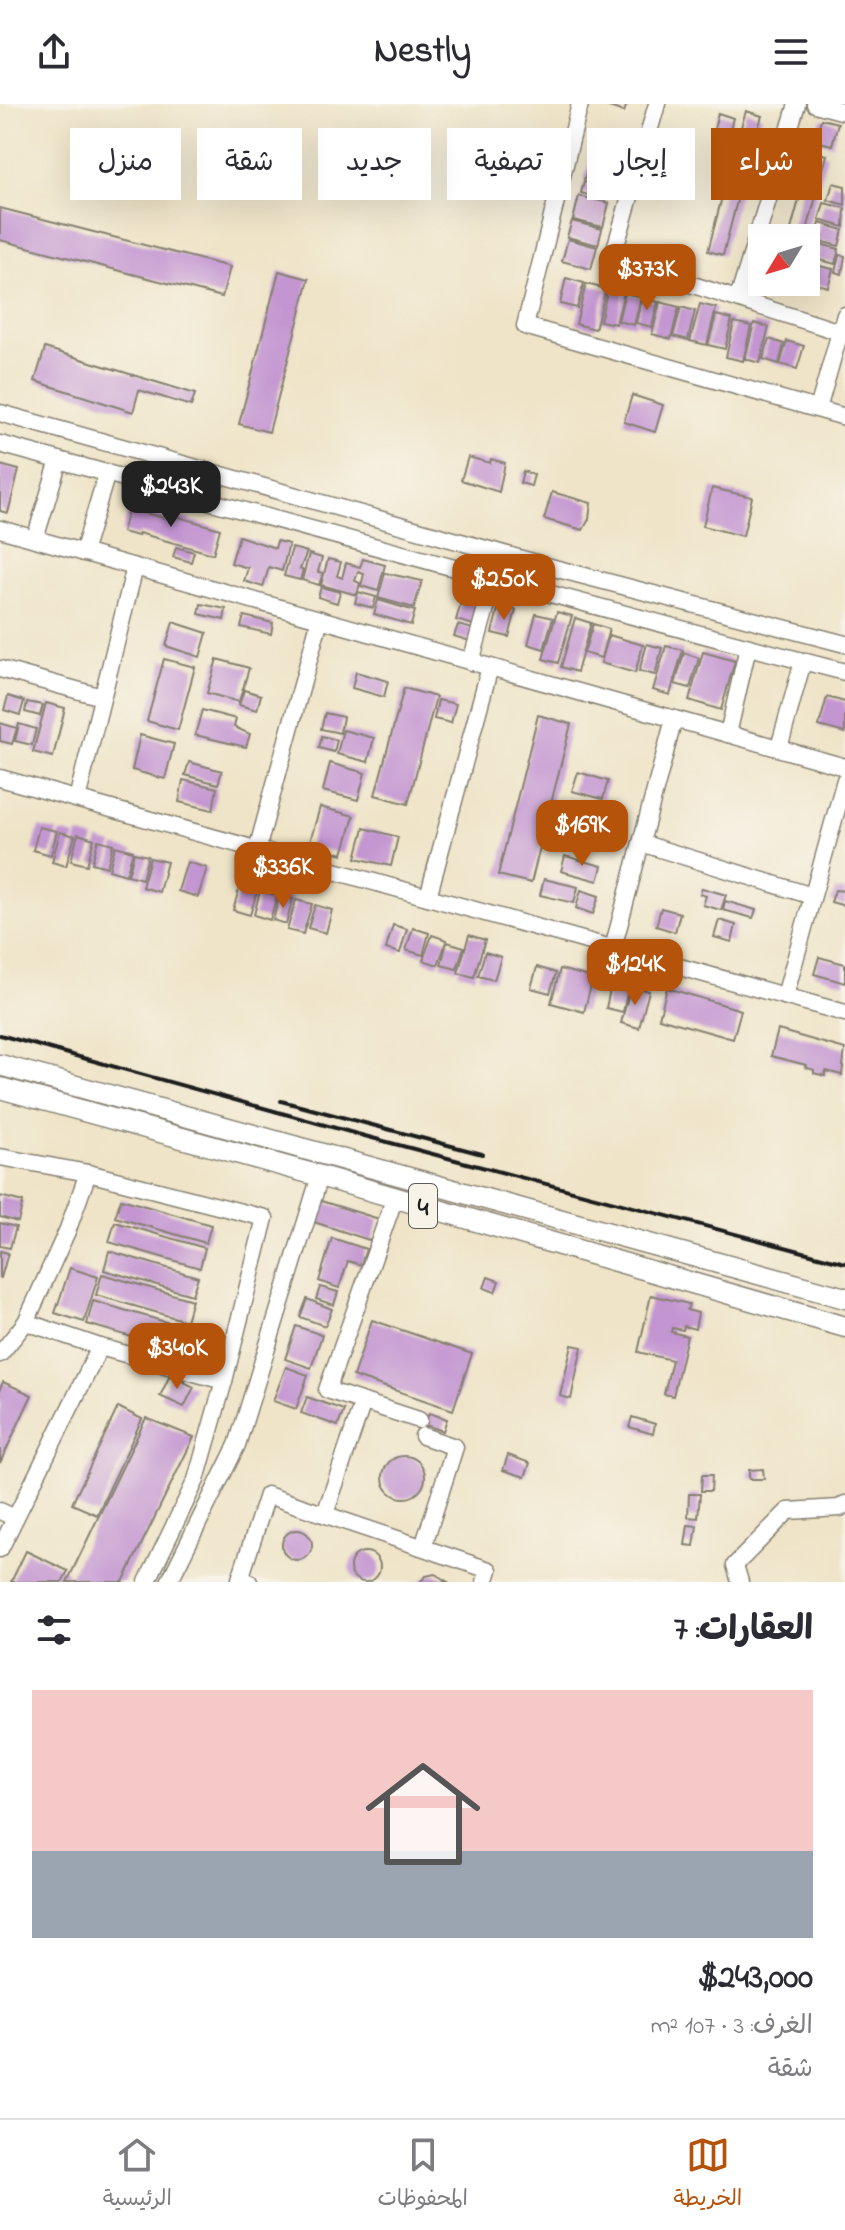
<!DOCTYPE html>
<html lang="ar">
<head>
<meta charset="utf-8">
<style>
	:root { --surface:#fff; --page:#f2f2f3; --text:#2b2b33; --muted:#7c7c81; --line:#e1e1e2; --accent:#b45309 }
	body { margin:0; font-family:"Indie Flower","Playpen Sans Arabic",sans-serif; background:var(--page); color:var(--text); direction:rtl; height:100vh; display:flex; flex-direction:column; font-size:30px; white-space:nowrap }
	* { box-sizing:border-box; margin:0 }
	p { font-size:26px; color:var(--muted) }
	.icon { flex:none; width:44px; height:44px; fill:none; stroke:currentColor; stroke-width:2; stroke-linecap:round; stroke-linejoin:round }
	.map { position:relative; height:1478px; overflow:hidden; direction:ltr }
	.panel { display:flex; flex-direction:column; background:var(--surface); flex:1 }
	.panel>* { flex:none }
	.top-card { position:absolute; left:24px; top:24px; width:798px; height:72px; direction:rtl; display:flex; gap:16px }
	.needle { width:52px; rotate:232deg }
	.controls { position:absolute; left:748px; top:120px; display:grid; gap:16px }
	.controls a { display:grid; place-items:center; width:72px; height:72px; border-radius:0px; background:var(--surface); box-shadow:0 8px 32px #0002; font-size:40px }
	.price { position:absolute; translate:-50% -68px; padding:0 18px; border-radius:16px; background:var(--accent); color:#fff; font-size:26px; line-height:52px; filter:drop-shadow(0 2px 4px #0008) }
	.price::after { content:''; position:absolute; left:50%; top:48px; width:24px; height:18px; margin-left:-12px; background:inherit; clip-path:polygon(0 0,100% 0,50% 100%) }
	.price.selected { background:#222; color:#fff }
	ul { padding:0; list-style:none }
	li { display:grid; align-content:center; gap:16px; height:424px; padding:0 32px }
	li span { display:grid; place-items:center; height:248px; border-radius:0px; color:#555 }
	li>.icon { margin-inline-start:auto }
	span .icon { width:144px; height:144px; fill:#fffc; stroke-width:1 }
	li b { font-size:34px }
	h2 { display:flex; justify-content:space-between; align-items:center; height:96px; padding:0 32px; font-size:34px }
	.tag { padding:0 28px; border-radius:0px; background:var(--surface); box-shadow:0 8px 32px #0002; font-size:28px; line-height:72px }
	.tag.selected { background:var(--accent); color:#fff }
	header { display:flex; justify-content:space-between; align-items:center; height:104px; padding:0 32px; background:var(--surface); font-size:36px; font-weight:700 }
	.dock { display:flex; justify-content:space-around; align-items:center; height:112px; border-top:2px solid var(--line); background:var(--surface); font-size:22px; color:var(--muted) }
	.dock a { display:grid; justify-items:center; gap:4px }
	.dock .selected { color:var(--accent) }
	.map>svg:first-child { display:block }
	.building { fill:#c395d1 }
	.lines { fill:none; stroke-linecap:round; stroke-linejoin:round }
	.minor-casing { stroke:#868072; stroke-width:19 }
	.major-casing { stroke:#868072; stroke-width:23 }
	.minor { stroke:#fff; stroke-width:16 }
	.major { stroke:#fff; stroke-width:20 }
	.rail { stroke:#1c1c1c; stroke-width:4 }
	.labels { text-anchor:middle; stroke-width:8; stroke-linejoin:round; paint-order:stroke }
	.shield { fill:#f7f3e8; stroke:#5e5c59; stroke-width:2 }
	.shield-label { font-size:26px; font-weight:bold; fill:#1c1c1c }
</style>
</head>
<body>
<header><svg class="icon" aria-label="menu" viewBox="0 0 24 24"><path d="M4 6h16M4 12h16M4 18h16"/></svg>Nestly<svg class="icon" aria-label="share" viewBox="0 0 24 24"><path d="M12 15V3M7 8l5-5 5 5M5 13v7h14v-7"/></svg></header>
<div class="map">
<svg width="845" height="1478" viewBox="0 0 845 1478">
	<rect width="100%" height="100%" fill="#f7f3e8"/>
	<filter id="ink" filterUnits="userSpaceOnUse"><feTurbulence type="fractalNoise" baseFrequency=".0125" numOctaves="2"/><feDisplacementMap in="SourceGraphic" scale="16" xChannelSelector="R" yChannelSelector="G"/><feConvolveMatrix kernelMatrix="1 2 1 2 8 2 1 2 1" color-interpolation-filters="sRGB"/></filter>
	<filter id="wash" filterUnits="userSpaceOnUse"><feTurbulence type="fractalNoise" baseFrequency=".006" numOctaves="4" result="noise"/><feDisplacementMap in="SourceGraphic" scale="32" xChannelSelector="R" yChannelSelector="G"/><feGaussianBlur stdDeviation="1.8" result="paint"/><feColorMatrix in="noise" values="0 0 0 0 0 0 0 0 0 0 0 0 0 0 0 0 0 1.4 0 .05"/><feComposite in="paint" operator="in"/></filter>
	<g filter="url(#wash)">
		<rect width="100%" height="100%" fill="#efe4c8"/>
		<g id="blocks">
			<!-- building -->
			<g class="building">
				<path d="M600,0H627L624,8Z"/>
				<path d="M746,7L762,12L757,28L741,23Z"/>
				<path d="M718,9L733,14L729,30L713,29Z"/>
				<path d="M821,15L838,19L832,41L815,37Z"/>
				<path d="M736,39L751,43L723,151L708,147Z"/>
				<path d="M617,43L628,46L625,58L613,55Z"/>
				<path d="M812,47L827,51L805,134H793L789,133Z"/>
				<path d="M591,55L619,65L613,84L584,75Z"/>
				<path d="M584,78L605,83L602,95L581,89Z"/>
				<path d="M833,79L845,82V101L828,96Z"/>
				<path d="M579,92L609,99L603,123L573,116Z"/>
				<path d="M824,99L845,104L844,123L819,116Z"/>
				<path d="M0,104L230,163L222,193L0,136Z"/>
				<path d="M572,117L602,125L598,141L567,133Z"/>
				<path d="M820,119L843,126L839,142L815,136Z"/>
				<path d="M568,135L597,143L591,165L562,157Z"/>
				<path d="M820,140L839,145L835,160L817,155Z"/>
				<path d="M839,151L845,152L842,170L835,168Z"/>
				<path d="M815,161L833,165L828,183L806,177L808,168L813,169Z"/>
				<path d="M279,167L309,175L269,328L239,320Z"/>
				<path d="M566,174L584,179L577,204L560,200Z"/>
				<path d="M586,180L606,185L595,225L576,220Z"/>
				<path d="M608,184L624,188L616,220L600,217Z"/>
				<path d="M625,189L641,193L634,221L618,217Z"/>
				<path d="M642,194L658,198L652,223L636,219Z"/>
				<path d="M660,198L679,203L671,235L652,230Z"/>
				<path d="M700,200L716,204L707,241L690,237Z"/>
				<path d="M681,203L695,207L688,236L673,232Z"/>
				<path d="M716,211L732,215L725,245L708,241Z"/>
				<path d="M734,218L751,222L743,257L726,253Z"/>
				<path d="M754,219L769,223L760,259L745,255Z"/>
				<path d="M769,235L784,240L779,260L763,255Z"/>
				<path d="M787,237L804,242L797,265L780,260Z"/>
				<path d="M45,244L195,290L191,302L139,286L133,308L35,277Z"/>
				<path d="M632,291L663,301L655,328L624,318Z"/>
				<path d="M468,353L490,359L491,355L505,359L499,388L461,376Z"/>
				<path d="M0,361L19,366L8,409L0,407Z"/>
				<path d="M523,367L534,371L531,382L520,379Z"/>
				<path d="M712,384L752,393L743,432L703,422Z"/>
				<path d="M552,388L591,399L589,415L583,426L544,415Z"/>
				<path d="M131,397L143,400L141,408L164,414L165,409L220,425L213,450L139,429L138,432L122,428Z"/>
				<path d="M239,432L275,444L277,437L289,440L282,467L269,463L263,483L244,477L248,464L231,459Z"/>
				<path d="M176,443L194,448L191,458L173,453Z"/>
				<path d="M292,444L307,448L300,465L303,466L300,476L284,472Z"/>
				<path d="M309,450L322,454L318,468L323,469L319,481L302,476Z"/>
				<path d="M328,455L341,458L337,472L342,474L346,459L360,463L363,455L385,461L378,487L361,482L364,470L358,468L355,477L360,479L357,491L321,481Z"/>
				<path d="M385,469L422,477L414,504L378,494Z"/>
				<path d="M321,483L340,488L337,499L318,493Z"/>
				<path d="M358,488L376,493L373,504L355,499Z"/>
				<path d="M464,489L482,494L474,521L456,516Z"/>
				<path d="M378,496L415,507L411,521L374,510Z"/>
				<path d="M201,500L226,505L224,516L199,510Z"/>
				<path d="M499,502L516,506L509,533L492,529Z"/>
				<path d="M557,508L572,512L558,559L543,555Z"/>
				<path d="M536,510L553,514L544,545L528,540Z"/>
				<path d="M244,512L273,519L271,530L241,523Z"/>
				<path d="M575,514L591,519L577,568L561,563Z"/>
				<path d="M173,518L207,529L200,553L166,542Z"/>
				<path d="M593,520L609,525L601,554L584,549Z"/>
				<path d="M458,521L473,525L470,537L454,532Z"/>
				<path d="M609,531L643,541L635,569L601,559Z"/>
				<path d="M647,540L662,544L655,571L639,567Z"/>
				<path d="M666,542L683,546L670,591L653,586Z"/>
				<path d="M703,548L735,557L721,606L689,596Z"/>
				<path d="M684,549L699,554L690,584L675,580Z"/>
				<path d="M164,555L195,563L178,626L147,617Z"/>
				<path d="M217,555L249,564L239,598L207,589Z"/>
				<path d="M356,568L388,577L384,593L352,584Z"/>
				<path d="M404,584L436,593L408,700L375,691Z"/>
				<path d="M244,586L261,591L257,606L239,601Z"/>
				<path d="M8,592L24,597L20,611L4,606Z"/>
				<path d="M827,593L845,598V629L819,622Z"/>
				<path d="M438,596L456,600L451,619L434,615Z"/>
				<path d="M27,598L43,601L40,612L25,608Z"/>
				<path d="M46,599L65,604L53,653L33,648Z"/>
				<path d="M202,606L236,615L234,623L250,630L246,643L195,631Z"/>
				<path d="M325,609L343,613L340,629L321,625Z"/>
				<path d="M538,611L571,620L531,779L498,771Z"/>
				<path d="M0,619L17,624L12,640L0,637Z"/>
				<path d="M19,620L36,625L32,641L15,637Z"/>
				<path d="M343,626L374,634L368,658L337,650Z"/>
				<path d="M140,631L174,640L165,675L132,666Z"/>
				<path d="M322,632L337,636L334,648L319,644Z"/>
				<path d="M189,658L222,667L218,680L185,671Z"/>
				<path d="M330,659L365,669L358,696L323,687Z"/>
				<path d="M578,668L608,677L603,695L572,687Z"/>
				<path d="M183,676L217,684L213,706L179,698Z"/>
				<path d="M570,698L601,707L596,722L566,713Z"/>
				<path d="M320,703L354,712L343,750L309,741Z"/>
				<path d="M39,723L57,727L51,751L33,746Z"/>
				<path d="M568,723L593,731L587,750L562,742Z"/>
				<path d="M364,724L398,733L391,762L356,754Z"/>
				<path d="M60,728L75,732L66,762L52,758Z"/>
				<path d="M78,730L94,735L87,761L71,757Z"/>
				<path d="M98,736L113,740L107,763L92,759Z"/>
				<path d="M115,742L133,747L126,771L109,766Z"/>
				<path d="M134,749L148,752L142,775L128,771Z"/>
				<path d="M565,752L602,762L598,777L561,767Z"/>
				<path d="M150,754L167,758L159,788L142,783Z"/>
				<path d="M187,758L207,764L198,793L178,787Z"/>
				<path d="M544,775L578,783L574,799L540,791Z"/>
				<path d="M241,779L258,784L250,811L233,806Z"/>
				<path d="M702,784L726,791L721,806L703,801L706,792L700,790Z"/>
				<path d="M581,786L599,792L593,810L576,804Z"/>
				<path d="M835,786L845,787V802L831,798Z"/>
				<path d="M260,787L277,791L270,816L254,811Z"/>
				<path d="M279,792L293,795L286,820L273,816Z"/>
				<path d="M296,796L312,800L303,830L287,826Z"/>
				<path d="M725,797L756,806L753,814L723,806Z"/>
				<path d="M315,801L332,806L326,829L308,824Z"/>
				<path d="M661,804L680,809L675,828L656,822Z"/>
				<path d="M719,816L736,821L732,838L714,833Z"/>
				<path d="M393,821L407,825L400,849L386,845Z"/>
				<path d="M413,824L429,829L423,851L406,846Z"/>
				<path d="M432,831L447,836L438,861L423,856Z"/>
				<path d="M469,831L485,836L474,873L458,869Z"/>
				<path d="M447,838L464,843L457,865L441,861Z"/>
				<path d="M485,848L501,853L494,876L478,872Z"/>
				<path d="M819,853L845,860V879L814,870Z"/>
				<path d="M537,863L556,869L550,889L531,884Z"/>
				<path d="M560,865L593,874L584,908L551,899Z"/>
				<path d="M611,881L628,885L623,908L606,904Z"/>
				<path d="M631,882L649,887L639,924L621,919Z"/>
				<path d="M667,884L741,906L733,935L659,914Z"/>
				<path d="M778,926L845,945L842,971L826,967L825,972L814,969V966L805,963L806,961L771,952Z"/>
				<path d="M0,1092L23,1098L18,1118L0,1113Z"/>
				<path d="M121,1095L211,1121L206,1139L115,1113Z"/>
				<path d="M321,1097L379,1115L372,1137L314,1118Z"/>
				<path d="M115,1118L205,1144L200,1164L109,1138Z"/>
				<path d="M0,1119L16,1123L10,1144L0,1142Z"/>
				<path d="M332,1134L366,1145L361,1161L348,1157L339,1184L319,1177Z"/>
				<path d="M0,1147L8,1149L1,1174H0Z"/>
				<path d="M109,1147L198,1173L192,1191L104,1166Z"/>
				<path d="M70,1164L98,1173L84,1218L55,1209Z"/>
				<path d="M102,1170L192,1196L186,1217L96,1191Z"/>
				<path d="M488,1173L499,1177L495,1188L484,1184Z"/>
				<path d="M320,1183L338,1188L334,1201L316,1195Z"/>
				<path d="M651,1191L689,1200L687,1206L698,1209L695,1225L684,1222L683,1226L672,1224L671,1228L687,1232L673,1292L664,1290L672,1256L638,1248Z"/>
				<path d="M307,1195L332,1205L325,1222L300,1213Z"/>
				<path d="M93,1197L183,1223L177,1246L87,1220Z"/>
				<path d="M372,1216L472,1250L453,1306L353,1272Z"/>
				<path d="M296,1222L322,1231L311,1264L285,1255Z"/>
				<path d="M572,1241L582,1243L571,1295L560,1292Z"/>
				<path d="M286,1263L308,1271L296,1305L273,1297Z"/>
				<path d="M170,1271L194,1283L184,1303L160,1292Z"/>
				<path d="M3,1278L32,1291L0,1359V1284Z"/>
				<path d="M307,1293L344,1306L338,1322L301,1309Z"/>
				<path d="M118,1303L142,1315L97,1411L72,1400Z"/>
				<path d="M429,1309L447,1315L443,1327L425,1321Z"/>
				<path d="M632,1313L655,1320L653,1330L629,1323Z"/>
				<path d="M146,1314L194,1333L123,1478H67Z"/>
				<path d="M508,1351L530,1359L525,1373L503,1366Z"/>
				<circle cx="404" cy="1373" r="21"/>
				<path d="M763,1365L764,1375H749V1366Z"/>
				<path d="M702,1371H712L711,1387H701Z"/>
				<path d="M689,1390H700L698,1414L688,1413Z"/>
				<path d="M688,1421L697,1422L694,1442L685,1441Z"/>
				<circle cx="297" cy="1441" r="15"/>
				<path d="M26,1447L68,1467L62,1478H11Z"/>
				<circle cx="365" cy="1463" r="15"/>
				<path d="M435,1470L448,1478H420L426,1472Z"/>
			</g>
		</g>
	</g>
	<g filter="url(#ink)">
		<use href="#blocks" fill-opacity="0" stroke="#868072" stroke-width="2"/>
		<g class="lines">
			<!-- minor casing -->
			<g class="minor-casing">
				<g id="minor">
					<path d="M580,0L525,222L845,313"/>
					<path d="M657,0L612,155L840,228L845,211"/>
					<path d="M815,0L845,8"/>
					<path d="M738,195L797,0"/>
					<path d="M818,305L840,228L845,229"/>
					<path d="M0,309L554,464L845,540"/>
					<path d="M0,340C282,417 563,495 845,568"/>
					<path d="M0,425L845,663"/>
					<path d="M35,435L59,356"/>
					<path d="M83,449L107,369"/>
					<path d="M471,558L494,475"/>
					<path d="M0,565L102,593"/>
					<path d="M728,630L748,543"/>
					<path d="M779,644L803,557"/>
					<path d="M0,674L845,909"/>
					<path d="M77,695L135,463"/>
					<path d="M641,739L812,792"/>
					<path d="M257,746L320,515"/>
					<path d="M428,793L490,563"/>
					<path d="M613,844L674,615"/>
					<path d="M785,892L845,676"/>
					<path d="M0,1053L88,1069L265,1114L224,1277L196,1376L147,1478"/>
					<path d="M395,1093L327,1286L419,1316"/>
					<path d="M26,1218L100,1243L224,1277"/>
					<path d="M0,1250L26,1218L68,1125L88,1069"/>
					<path d="M0,1407L15,1414"/>
					<path d="M325,1410L363,1298"/>
					<path d="M423,1443L455,1343L423,1332"/>
					<path d="M0,1445L100,1243"/>
					<path d="M169,1478L237,1341L320,1072"/>
					<path d="M249,1478L240,1475L267,1391L489,1466L485,1478"/>
					<path d="M740,1478L735,1461L788,1407L840,1404L845,1400"/>
				</g>
			</g>
			<!-- major casing -->
			<g class="major-casing">
				<g id="major">
					<path d="M0,961L845,1194"/>
					<path d="M0,984L320,1072L845,1223"/>
				</g>
			</g>
			<!-- minor -->
			<use href="#minor" class="minor"/>
			<!-- major -->
			<use href="#major" class="major"/>
			<!-- rail -->
			<g class="rail">
				<path d="M0,931L357,1030L845,1159"/>
				<path d="M281,997L482,1050"/>
			</g>
		</g>
	</g>
	<g class="labels">
		<!-- shield labels -->
		<rect class="shield" x="409" y="1080" width="28" height="44" rx="6"/>
		<g class="shield-label">
			<text x="423" y="1111">4</text>
		</g>
	</g>
</svg>
<div class="controls">
<a><svg class="needle" viewBox="-14 -14 28 28"><path d="M0-13l5 13h-10z" fill="#e53935"/><path d="M0 13l5-13h-10z" fill="#7c7c81"/></svg></a>
</div>
<b class="price" style="left:647px;top:208px">$373K</b>
<b class="price selected" style="left:171px;top:425px">$243K</b>
<b class="price" style="left:504px;top:518px">$250K</b>
<b class="price" style="left:582px;top:764px">$169K</b>
<b class="price" style="left:283px;top:806px">$336K</b>
<b class="price" style="left:635px;top:903px">$124K</b>
<b class="price" style="left:177px;top:1287px">$340K</b>
<div class="top-card">
<a class="tag selected">شراء</a>
<a class="tag">إيجار</a>
<a class="tag">تصفية</a>
<a class="tag">جديد</a>
<a class="tag">شقة</a>
<a class="tag">منزل</a>
</div>
</div>
<section class="panel">
<h2>العقارات: 7<svg class="icon" aria-label="filters" viewBox="0 0 24 24"><path d="M4 7h16M4 17h16"/><circle cx="9" cy="7" r="2"/><circle cx="15" cy="17" r="2"/></svg></h2>
<ul>
<li><span style="background:linear-gradient(#f6c9c9 65%,#9aa5b1 0)"><svg class="icon" aria-label="home" viewBox="0 0 24 24"><path d="M3 11l9-7 9 7M6 9v11h12V9"/></svg></span><div><b>$243,000</b><p>الغرف: 3 · 107 m²</p><p>شقة</p></div></li>
</ul>
</section>
<nav class="dock">
<a class="selected"><svg class="icon" aria-label="map" viewBox="0 0 24 24"><path d="M3 6l6-2 6 2 6-2v14l-6 2-6-2-6 2zM9 4v14M15 6v14"/></svg>الخريطة</a>
<a><svg class="icon" aria-label="saved" viewBox="0 0 24 24"><path d="M7 4h10v16l-5-4-5 4z"/></svg>المحفوظات</a>
<a><svg class="icon" aria-label="home" viewBox="0 0 24 24"><path d="M3 11l9-7 9 7M6 9v11h12V9"/></svg>الرئيسية</a>
</nav>
</body>
</html>
